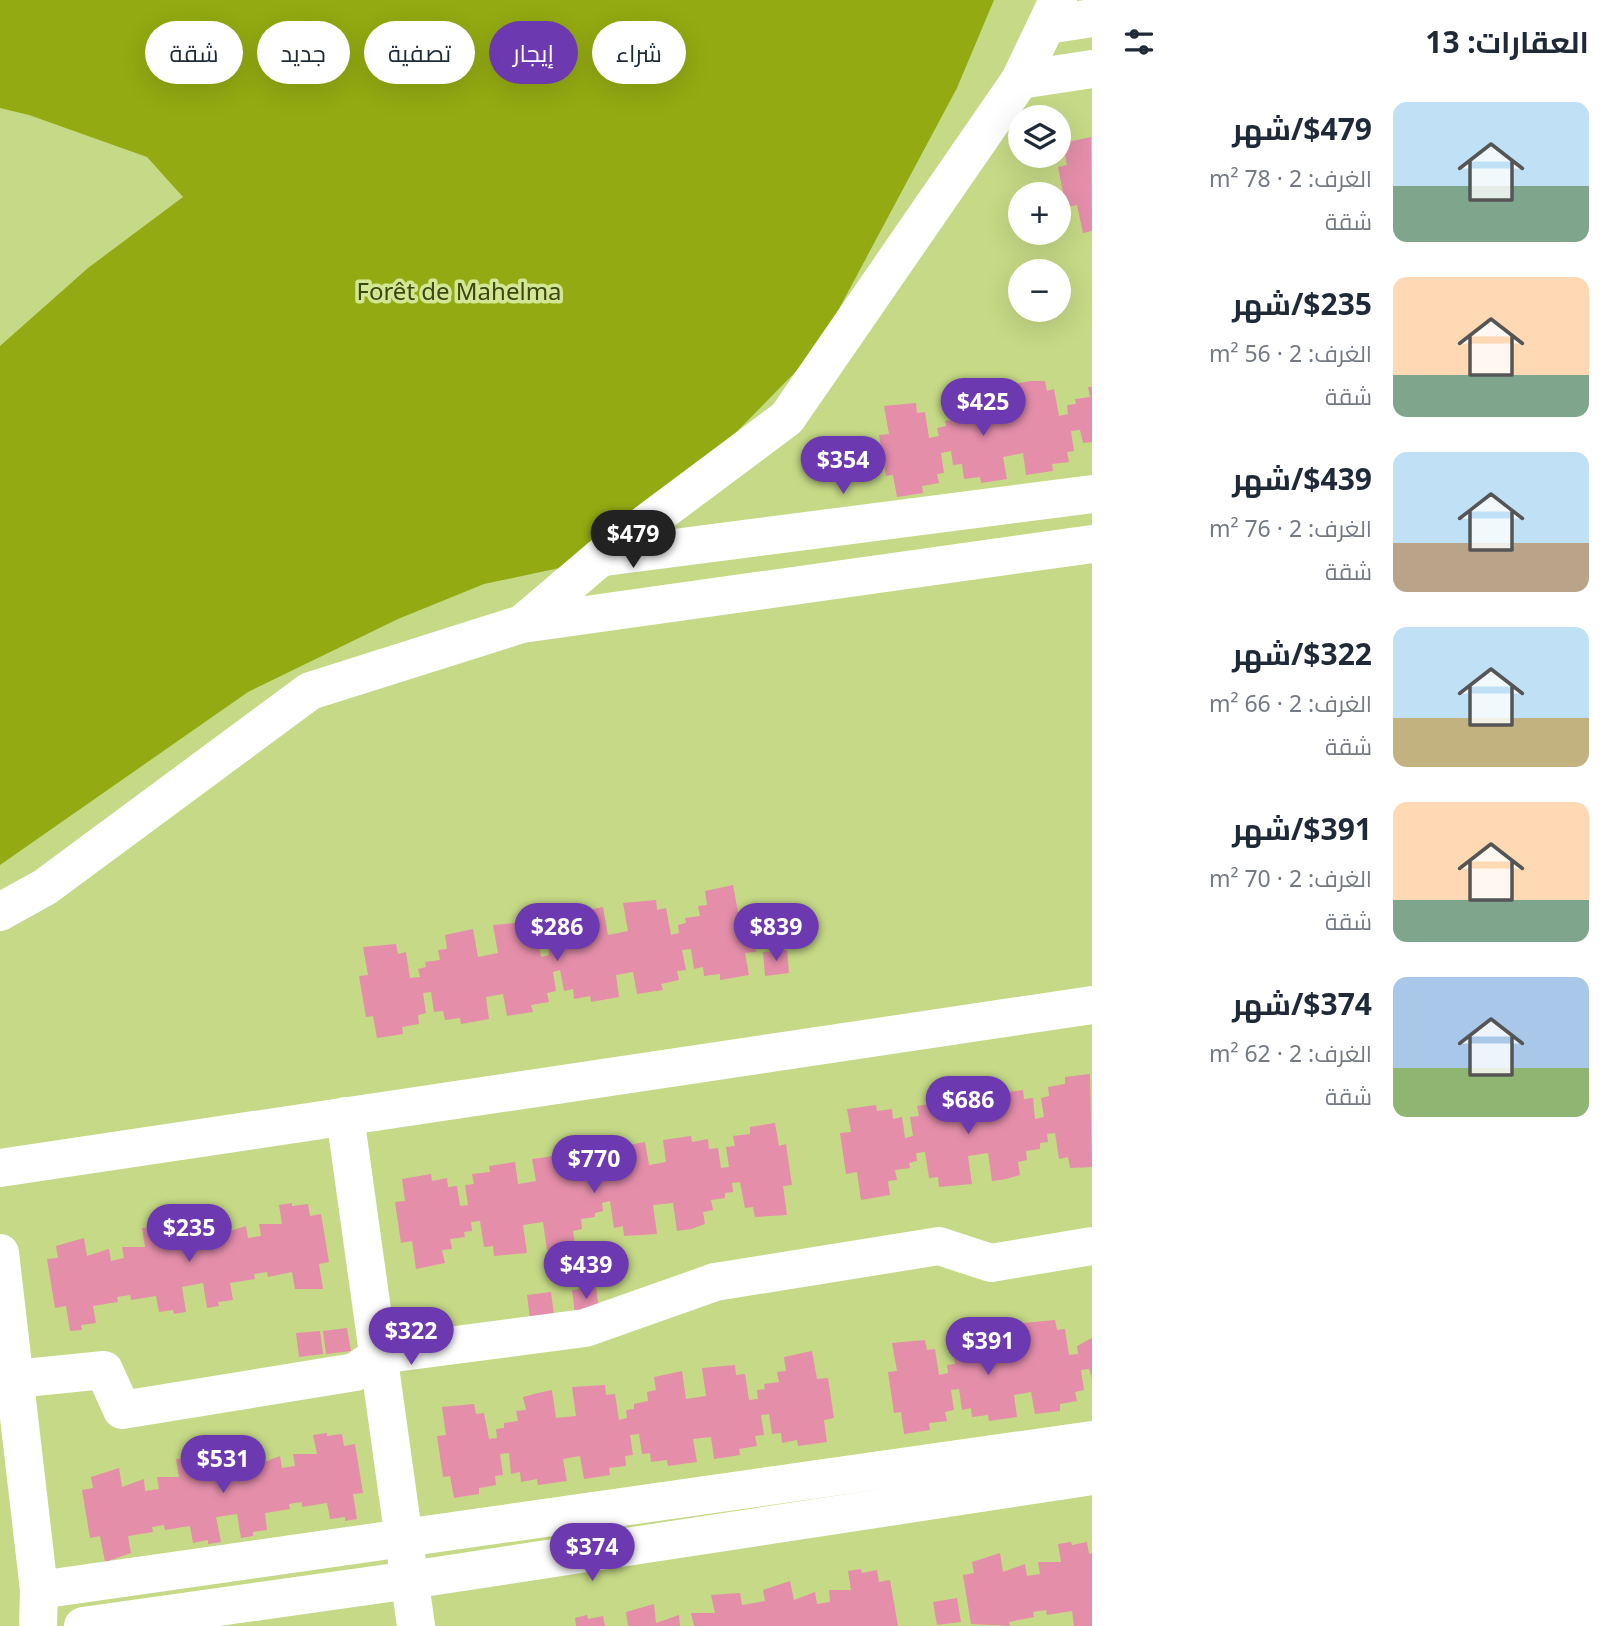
<!DOCTYPE html>
<html lang="ar">
<head>
<meta charset="utf-8">
<style>
	:root { --surface:#fff; --page:#f2f2f3; --text:#1f2937; --muted:#747a83; --accent:#6d39b0 }
	body { margin:0; font-family:"Noto Sans",Cairo,sans-serif; background:var(--page); color:var(--text); direction:rtl; height:100vh; display:flex; flex-direction:column; font-size:26px; white-space:nowrap }
	* { box-sizing:border-box; margin:0 }
	p { font-size:23px; color:var(--muted) }
	.icon { flex:none; width:38px; height:38px; fill:none; stroke:currentColor; stroke-width:2; stroke-linecap:round; stroke-linejoin:round }
	.map { position:relative; flex:1; overflow:hidden; direction:ltr }
	.details { display:flex; flex-direction:column; background:var(--surface); width:525px }
	.details>* { flex:none }
	.guide { position:absolute; left:21px; top:21px; width:665px; height:63px; direction:rtl; display:flex; gap:14px }
	.fabs { position:absolute; left:1008px; top:105px; display:grid; gap:14px }
	.fabs a { display:grid; place-items:center; width:63px; height:63px; border-radius:50%; background:var(--surface); box-shadow:0 7px 28px #0002; font-size:35px }
	.price { position:absolute; translate:-50% -60px; padding:0 16px; border-radius:24px; background:var(--accent); color:#fff; font-size:23px; line-height:46px; filter:drop-shadow(0 2px 4px #0008) }
	.price::after { content:''; position:absolute; left:50%; top:42px; width:21px; height:16px; margin-left:-10px; background:inherit; clip-path:polygon(0 0,100% 0,50% 100%) }
	.price.active { background:#222; color:#fff }
	ul { padding:0; list-style:none }
	li { display:flex; align-items:center; gap:21px; height:175px; padding:0 28px }
	li span { display:grid; place-items:center; flex:none; width:196px; height:140px; border-radius:14px; color:#555 }
	li>.icon { margin-inline-start:auto }
	span .icon { width:84px; height:84px; fill:#fffc; stroke-width:1 }
	li b { font-size:30px }
	h2 { display:flex; justify-content:space-between; align-items:center; height:84px; padding:0 28px; font-size:30px }
	.pill { padding:0 24px; border-radius:32px; background:var(--surface); box-shadow:0 7px 28px #0002; font-size:24px; line-height:63px }
	.pill.active { background:var(--accent); color:#fff }
	main { display:flex; flex:1; min-height:0 }
	.map>svg:first-child { display:block }
	.green { fill:#93aa12 }
	.building { fill:#e48eaa }
	.lines { fill:none; stroke-linecap:round; stroke-linejoin:round }
	.minor { stroke:#fff; stroke-width:38 }
	.labels { text-anchor:middle; stroke-width:7; stroke-linejoin:round; paint-order:stroke }
	.park-label { font-size:24px; fill:#3d470f; stroke:#d3e693 }
</style>
</head>
<body>
<main>
<section class="details">
<h2>العقارات: 13<svg class="icon" aria-label="filters" viewBox="0 0 24 24"><path d="M4 7h16M4 17h16"/><circle cx="9" cy="7" r="2"/><circle cx="15" cy="17" r="2"/></svg></h2>
<ul>
<li><span style="background:linear-gradient(#bfe0f5 60%,#7fa58c 0)"><svg class="icon" aria-label="home" viewBox="0 0 24 24"><path d="M3 11l9-7 9 7M6 9v11h12V9"/></svg></span><div><b>$479/شهر</b><p>الغرف: 2 · 78 m²</p><p>شقة</p></div></li>
<li><span style="background:linear-gradient(#ffd9b3 70%,#7fa58c 0)"><svg class="icon" aria-label="home" viewBox="0 0 24 24"><path d="M3 11l9-7 9 7M6 9v11h12V9"/></svg></span><div><b>$235/شهر</b><p>الغرف: 2 · 56 m²</p><p>شقة</p></div></li>
<li><span style="background:linear-gradient(#bfe0f5 65%,#b9a48a 0)"><svg class="icon" aria-label="home" viewBox="0 0 24 24"><path d="M3 11l9-7 9 7M6 9v11h12V9"/></svg></span><div><b>$439/شهر</b><p>الغرف: 2 · 76 m²</p><p>شقة</p></div></li>
<li><span style="background:linear-gradient(#bfe0f5 65%,#c2b280 0)"><svg class="icon" aria-label="home" viewBox="0 0 24 24"><path d="M3 11l9-7 9 7M6 9v11h12V9"/></svg></span><div><b>$322/شهر</b><p>الغرف: 2 · 66 m²</p><p>شقة</p></div></li>
<li><span style="background:linear-gradient(#ffd9b3 70%,#7fa58c 0)"><svg class="icon" aria-label="home" viewBox="0 0 24 24"><path d="M3 11l9-7 9 7M6 9v11h12V9"/></svg></span><div><b>$391/شهر</b><p>الغرف: 2 · 70 m²</p><p>شقة</p></div></li>
<li><span style="background:linear-gradient(#a9c7e8 65%,#8fb573 0)"><svg class="icon" aria-label="home" viewBox="0 0 24 24"><path d="M3 11l9-7 9 7M6 9v11h12V9"/></svg></span><div><b>$374/شهر</b><p>الغرف: 2 · 62 m²</p><p>شقة</p></div></li>
</ul>
</section>
<div class="map">
<svg width="1092" height="1626" viewBox="0 0 1092 1626">
	<rect width="100%" height="100%" fill="#c6d986"/>
	<!-- green -->
	<path class="green" d="M0,0H994L957,88L817,350L652,518L564,567L484,584L398,619L248,692L0,865V346L88,268L183,197L147,157L29,115L0,108Z"/>
	<!-- building -->
	<g class="building">
		<path d="M1091,137L1092,231L1083,233L1077,205L1066,207L1058,167L1067,165L1063,143Z"/>
		<path d="M1030,381H1045L1047,391L1054,389L1059,416L1068,414L1067,405L1076,404L1075,399L1090,397L1088,387H1092V442L1083,443L1080,430L1071,431L1074,451L1067,452L1069,462L1052,464L1053,471L1026,475L1023,453L1003,457L1007,479L981,483L980,477L964,479L962,464L953,465L951,451L941,453L944,473L937,474L939,483L922,486L923,493L897,497L893,475L886,476L879,435L889,434L884,406L916,403L917,413L925,412L929,438L939,436L937,428L946,426L945,421L960,419L958,409L968,408L966,394L979,390L993,388L998,416L1018,412L1014,384Z"/>
		<path d="M733,885L738,912L749,911L756,952L745,953L749,975L720,980V974L704,976L703,967L694,969L691,949L682,950L686,970L677,971L679,980L661,984L663,990L637,994L633,972L616,975L619,997L591,1002L590,996L574,999L573,989L564,991L560,970L553,972L556,991L547,993L549,1002L531,1005L533,1012L507,1016L503,994L486,997L489,1019L461,1024L460,1018L445,1020L443,1011L434,1012L431,992L423,993L426,1013L418,1015L419,1024L402,1027L403,1034L377,1038L373,1016L366,1017L359,976L368,975L363,947L396,944L398,954L406,952L410,978L420,977L418,969L426,967L425,962L440,960L438,950L447,949L445,935L473,929L478,957L498,953L493,925L526,922L527,932L536,930L541,957L549,955L548,946L556,945L555,940L570,938L568,928L577,926L575,913L603,907L608,935L628,931L623,903L656,900L657,910L666,908L671,935L679,933L678,925L686,923L685,918L700,916L698,906L707,905L705,891Z"/>
		<path d="M787,950L789,973L765,976L763,952Z"/>
		<path d="M1090,1074L1092,1167L1070,1168L1068,1157L1059,1159L1055,1133L1047,1134L1048,1142L1040,1143V1149L1026,1151L1027,1160L1018,1162L1020,1175L1006,1179L992,1181L988,1153L968,1156L972,1184L939,1187L938,1177L929,1178L925,1152L916,1153L917,1161L909,1163L910,1168L895,1170L897,1180L888,1181L890,1195L861,1200L857,1172L846,1174L840,1133L851,1132L847,1109L876,1105L877,1111L892,1109L893,1119L902,1117L905,1138L913,1136L910,1117L919,1116L917,1106L935,1103L934,1097L960,1093L963,1115L970,1114L981,1113L977,1090L1006,1086L1007,1092L1023,1090L1024,1099L1033,1098L1035,1119L1044,1117L1041,1098L1049,1096L1048,1087L1065,1084V1077Z"/>
		<path d="M775,1123L779,1146L786,1144L792,1185L783,1186L787,1215L755,1217L753,1207L745,1208L740,1182L732,1183L733,1192L725,1193V1198L711,1200L713,1210L703,1212L705,1224L691,1229L677,1231L673,1203L653,1205L657,1234L624,1236L623,1226L614,1228L610,1201L602,1203L603,1211L595,1213V1217L581,1219L582,1229L573,1231L575,1244L561,1248L547,1250L543,1222L523,1225L527,1253L494,1256L493,1246L484,1247L480,1221L471,1222L472,1231L464,1232L465,1237L450,1239L452,1249L442,1250L445,1263L416,1269L412,1241L401,1243L395,1202L405,1201L402,1179L431,1174L432,1181L447,1178L448,1187L457,1186L460,1206L468,1205L465,1185L474,1184L472,1174L490,1172L489,1166L515,1162L518,1184L536,1181L532,1159L561,1155L562,1161L578,1159L579,1168L587,1167L590,1187L599,1186L596,1166L604,1165L603,1155L620,1153L619,1147L645,1142L649,1165L666,1162L663,1140L691,1136L692,1142L708,1139L709,1149L718,1148L721,1168L729,1167L726,1147L735,1146L733,1136L750,1134V1127Z"/>
		<path d="M292,1203V1206L308,1204L310,1216L321,1214L329,1262L319,1264L323,1289H295L292,1272L268,1277L267,1272L254,1274L255,1279L230,1283L233,1300L218,1302L219,1306L207,1308L203,1283L182,1287L186,1312L174,1314L173,1310L159,1312L156,1296L131,1300L130,1295L117,1297L118,1302L93,1306L96,1323L81,1325L82,1330L70,1331L66,1306L55,1308L47,1259L58,1258L56,1246L84,1238L87,1256L109,1249L111,1261L124,1258L122,1247H145L142,1228L171,1227L173,1238L195,1235L193,1223L221,1215L224,1233L246,1226L248,1238L261,1236L259,1224H282L279,1205Z"/>
		<path d="M596,1287L599,1311L575,1314L572,1290Z"/>
		<path d="M551,1292L554,1316L530,1319L527,1295Z"/>
		<path d="M1055,1320L1057,1330L1065,1329L1069,1355L1078,1354L1077,1346L1092,1338V1378L1089,1369L1081,1370L1084,1390L1075,1392L1077,1401L1060,1404V1411L1035,1414L1031,1392L1014,1395L1017,1417L989,1421L988,1415L972,1417L971,1408L962,1410L959,1389L951,1390L954,1410L945,1412L947,1421L929,1423L930,1430L904,1434L901,1412L894,1413L888,1372L897,1371L892,1343L925,1340L927,1350L935,1349L939,1375L948,1373L947,1365L955,1364L954,1359L969,1357L967,1347L976,1346L974,1332L1003,1326L1007,1354L1027,1351L1023,1323Z"/>
		<path d="M347,1328L351,1351L326,1354L323,1331Z"/>
		<path d="M320,1331L323,1354L299,1357L296,1333Z"/>
		<path d="M812,1351L817,1379L828,1378L834,1418L824,1420L827,1442L798,1446L797,1440L782,1443L781,1433L772,1434L769,1414L761,1415L764,1435L755,1436L757,1446L739,1449L740,1455L714,1459L711,1437L693,1439L697,1462L668,1466L667,1460L651,1462L650,1453L642,1454L639,1434L630,1435L633,1455L625,1456L626,1466L609,1468L610,1475L584,1479L580,1456L574,1457L563,1459L567,1481L538,1485L537,1479L521,1482L520,1472L511,1474L509,1453L500,1454L503,1475L495,1476L496,1485L479,1488V1494L454,1498L450,1476L443,1477L437,1436L446,1435L442,1407L474,1404L476,1414L484,1413L489,1439L497,1438L496,1429L504,1428V1423L518,1421L516,1411L526,1410L523,1397L538,1393L552,1390L556,1418L576,1416L572,1387L605,1385L606,1395L615,1394L619,1420L627,1418L626,1410L634,1409V1404L648,1401L647,1392L656,1390L654,1377L682,1371L686,1399L706,1396L702,1368L735,1365L736,1375L745,1374L749,1400L758,1399L757,1390L765,1389L764,1384L779,1382L777,1372L786,1371L784,1357Z"/>
		<path d="M327,1433V1436L342,1434L344,1446L355,1444L363,1493L353,1494L357,1519L345,1521V1517L330,1519L327,1503L302,1507V1502L289,1504L290,1509L265,1513L267,1530L253,1532V1536L241,1538L237,1514L216,1517L221,1542L208,1544V1540L193,1543L190,1526L165,1530L164,1525L152,1527L153,1532L128,1536L131,1553L105,1562L100,1536L90,1538L82,1490L93,1488L91,1477L119,1468L122,1487L144,1479L145,1491L159,1489L157,1477H179L176,1459L205,1457L207,1469L230,1465L228,1453L255,1445L259,1464L280,1456L282,1468L295,1466L293,1454H317L313,1435Z"/>
		<path d="M1071,1542L1072,1545L1087,1542L1089,1554L1092,1553V1626H1074L1072,1611L1047,1615L1046,1610L1033,1612L1034,1617L1009,1622L1010,1626L971,1624L963,1575L974,1573L972,1562L1000,1553L1003,1572L1025,1564L1027,1576L1040,1574L1038,1562H1061L1058,1544Z"/>
		<path d="M861,1569L862,1573L877,1570L879,1582L890,1580L898,1626H694L691,1613H715L711,1595L740,1593L742,1605L765,1601L763,1590L790,1581L794,1600L815,1592L817,1604L830,1602L829,1590H851L848,1571Z"/>
		<path d="M957,1598L961,1622L937,1625L933,1602Z"/>
		<path d="M654,1604L656,1623L679,1615L680,1626H628L626,1612Z"/>
		<path d="M587,1615L588,1619L603,1616L605,1626H576L575,1618Z"/>
	</g>
	<g class="lines">
		<!-- minor -->
		<g class="minor">
			<path d="M1047,25L1092,18"/>
			<path d="M1020,80L1092,69"/>
			<path d="M605,557L1092,494"/>
			<path d="M522,624L1092,544"/>
			<path d="M0,912L45,887L310,691L522,624L601,557L787,418L1020,80L1058,0"/>
			<path d="M345,1116L416,1626"/>
			<path d="M0,1168L1092,1005"/>
			<path d="M0,1253L39,1590L38,1626"/>
			<path d="M15,1379L104,1370L122,1410L355,1372L379,1355L585,1328L715,1282L939,1246L991,1263L1092,1246"/>
			<path d="M39,1590L1092,1440"/>
			<path d="M83,1626L410,1580L1092,1476"/>
		</g>
	</g>
	<g class="labels">
		<!-- park labels -->
		<g class="park-label">
			<text x="459" y="300">Forêt de Mahelma</text>
		</g>
	</g>
</svg>
<div class="fabs">
<a><svg class="icon" aria-label="layers" viewBox="0 0 24 24"><path d="M12 4l9 5-9 5-9-5zM3 14l9 5 9-5"/></svg></a>
<a>+</a>
<a>−</a>
</div>
<b class="price" style="left:983px;top:438px">$425</b>
<b class="price" style="left:843px;top:496px">$354</b>
<b class="price active" style="left:633px;top:570px">$479</b>
<b class="price" style="left:557px;top:963px">$286</b>
<b class="price" style="left:776px;top:963px">$839</b>
<b class="price" style="left:968px;top:1136px">$686</b>
<b class="price" style="left:594px;top:1195px">$770</b>
<b class="price" style="left:189px;top:1264px">$235</b>
<b class="price" style="left:586px;top:1301px">$439</b>
<b class="price" style="left:411px;top:1367px">$322</b>
<b class="price" style="left:988px;top:1377px">$391</b>
<b class="price" style="left:223px;top:1495px">$531</b>
<b class="price" style="left:592px;top:1583px">$374</b>
<div class="guide">
<a class="pill">شراء</a>
<a class="pill active">إيجار</a>
<a class="pill">تصفية</a>
<a class="pill">جديد</a>
<a class="pill">شقة</a>
</div>
</div>
</main>
</body>
</html>
